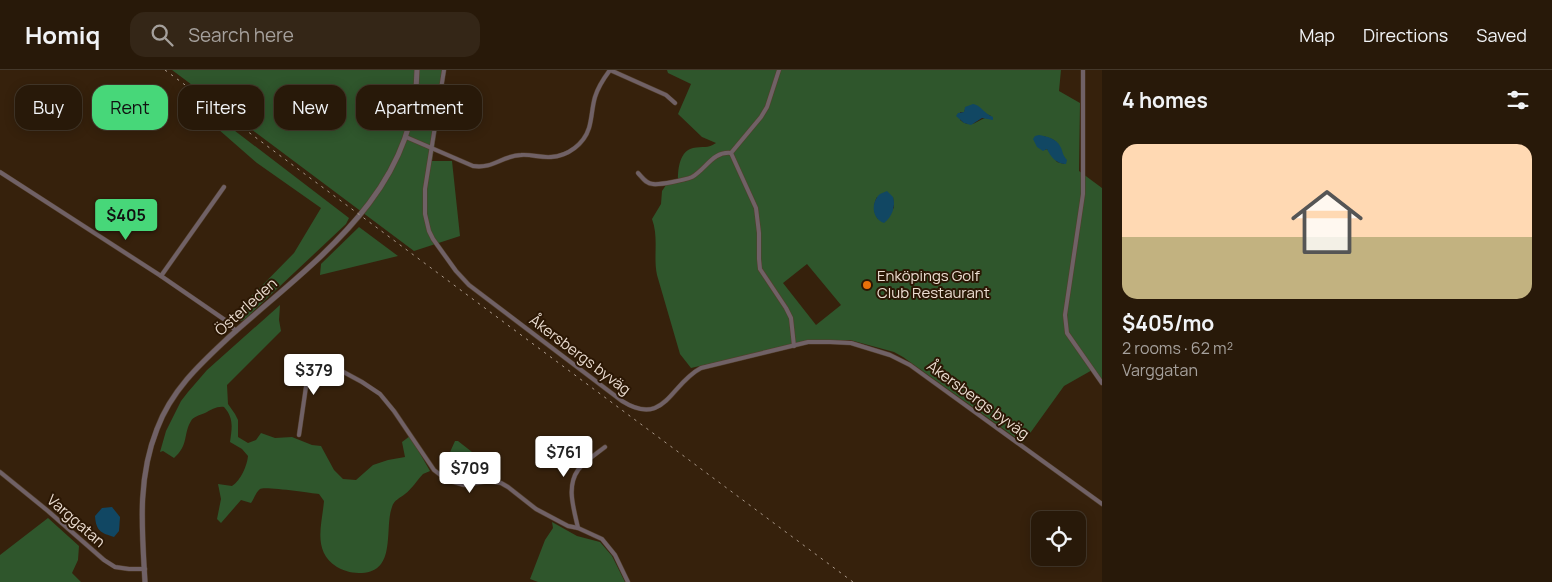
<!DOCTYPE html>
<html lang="en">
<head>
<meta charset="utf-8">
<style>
	:root { --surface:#281909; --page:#342617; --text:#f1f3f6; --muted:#a5a09c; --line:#44382a; --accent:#47d779 }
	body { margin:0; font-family:Manrope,sans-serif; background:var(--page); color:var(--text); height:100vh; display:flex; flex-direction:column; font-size:19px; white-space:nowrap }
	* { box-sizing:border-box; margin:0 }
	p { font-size:16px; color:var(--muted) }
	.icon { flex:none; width:28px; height:28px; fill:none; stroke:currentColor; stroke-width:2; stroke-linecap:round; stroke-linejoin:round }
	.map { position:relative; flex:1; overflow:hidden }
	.drawer { display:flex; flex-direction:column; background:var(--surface); width:450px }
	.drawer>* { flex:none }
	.top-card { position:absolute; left:15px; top:15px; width:475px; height:45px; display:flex; gap:10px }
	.fabs { position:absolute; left:1031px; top:441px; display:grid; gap:10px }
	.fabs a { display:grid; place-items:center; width:55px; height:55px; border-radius:10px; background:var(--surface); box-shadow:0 2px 12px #0003,0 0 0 1px var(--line); font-size:25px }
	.price { position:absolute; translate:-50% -42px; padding:0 11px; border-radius:5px; background:#fff; color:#222; font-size:16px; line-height:32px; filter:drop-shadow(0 1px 2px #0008) }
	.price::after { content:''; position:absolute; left:50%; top:30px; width:15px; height:11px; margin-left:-8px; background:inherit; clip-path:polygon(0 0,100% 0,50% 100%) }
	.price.selected { background:var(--accent); color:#111 }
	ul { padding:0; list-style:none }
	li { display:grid; align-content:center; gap:10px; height:265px; padding:0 20px }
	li+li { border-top:1px solid var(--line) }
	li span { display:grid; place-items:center; height:155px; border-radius:15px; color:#555 }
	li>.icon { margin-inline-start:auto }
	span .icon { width:90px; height:90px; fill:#fffc; stroke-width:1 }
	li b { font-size:21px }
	h2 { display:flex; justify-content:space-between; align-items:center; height:60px; padding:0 20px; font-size:21px }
	.tag { padding:0 18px; border-radius:15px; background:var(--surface); box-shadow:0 2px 12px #0003,0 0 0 1px var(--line); font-size:18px; line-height:45px }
	.tag.selected { background:var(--accent); color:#111 }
	header { display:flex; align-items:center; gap:30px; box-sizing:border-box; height:70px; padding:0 25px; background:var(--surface); border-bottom:1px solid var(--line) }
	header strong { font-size:24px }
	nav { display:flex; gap:28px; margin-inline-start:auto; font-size:18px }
	.search { width:350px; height:45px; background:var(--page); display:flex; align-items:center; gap:12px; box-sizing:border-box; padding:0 18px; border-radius:15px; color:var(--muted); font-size:19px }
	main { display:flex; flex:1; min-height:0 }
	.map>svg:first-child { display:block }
	.green { fill:#2f562c; fill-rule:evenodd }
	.water { fill:#114763 }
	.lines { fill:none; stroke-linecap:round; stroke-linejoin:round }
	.minor-casing { stroke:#533f2c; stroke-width:5 }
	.tertiary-casing { stroke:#533f2c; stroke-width:6 }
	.minor { stroke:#706166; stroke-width:4 }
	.tertiary { stroke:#706166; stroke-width:5 }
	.rail { stroke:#ac9b8c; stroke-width:1; stroke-dasharray:2.5 5; stroke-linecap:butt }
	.food-dot { fill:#e8710a; stroke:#2b1704; stroke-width:2 }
	.labels { text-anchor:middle; stroke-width:4; stroke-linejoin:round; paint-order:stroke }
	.poi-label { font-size:15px; fill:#ebddd1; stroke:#2b1704; text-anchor:start }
	.street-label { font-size:15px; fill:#ebddd1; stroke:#2b1704 }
</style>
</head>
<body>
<header>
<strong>Homiq</strong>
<div class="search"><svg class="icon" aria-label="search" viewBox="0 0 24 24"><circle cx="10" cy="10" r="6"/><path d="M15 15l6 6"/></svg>Search here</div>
<nav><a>Map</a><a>Directions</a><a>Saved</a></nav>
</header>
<main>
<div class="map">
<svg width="1102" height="512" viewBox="0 0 1102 512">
	<rect width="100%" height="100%" fill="#36210c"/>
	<!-- green -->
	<g class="green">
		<path d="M172,0H446L432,91H452L460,166L414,181Z"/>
		<path d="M667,0H1061L1059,21L1080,33L1079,101L1102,118V310L1094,299L1064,316L1023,373L903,287L894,282L850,270L808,271L691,298L680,284L657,205C653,186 659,168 652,149L661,134L662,121L666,115L687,111L686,108L678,109C678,98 680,81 693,78C702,76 708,79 716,73L702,67L678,44L691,14L668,3ZM966,37L982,40L984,43L991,46C977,49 973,60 960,50V42H964ZM1043,66C1057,70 1059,72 1062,86L1065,88L1064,94L1057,92L1047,79L1045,80ZM877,127H893L894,138L878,149C873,142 873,135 877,127ZM807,194L841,235L816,255L783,213Z"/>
		<path d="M196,31L349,148L346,154L244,250L237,252L230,248L294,183L321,138L257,93L194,38Z"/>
		<path d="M359,157L398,186L320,205L321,194Z"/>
		<path d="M280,235L279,250L281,261L227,315L228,334L235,344L238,350V367L248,373L256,370L261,363L275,368L292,367L312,375L321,376L334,400L343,409L356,410L373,395L388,390L405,387L402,372L410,366L430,401C428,402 425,403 423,404C417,410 412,419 405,424C400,428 394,430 392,437C384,459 397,501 362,503C353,503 346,502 337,497C312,481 322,455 324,431L319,424C310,423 264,416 260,419C256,422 254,429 251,433L241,430L221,453L217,449L221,429L218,414L232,416C241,410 247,396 248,386L242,379L230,372C232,358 234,348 224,337C217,336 211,340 205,343C200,345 193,347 191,351C183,364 189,375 174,388L163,381L160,382L166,361L181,331L188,322L207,300Z"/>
		<path d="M455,371H458L472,382L497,393L499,396L497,401L498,406C476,410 464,417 443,404L442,400Z"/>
		<path d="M48,448L79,476L78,490L72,503L81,512H0V485Z"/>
		<path d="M552,452L577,466L600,472L612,486L625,512H538L530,509L545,470L553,458Z"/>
	</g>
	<!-- water -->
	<g class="water">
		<path d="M973,34C981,35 984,44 993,47V50L982,48L971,55L964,53L956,46L958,43L964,42L965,37Z"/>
		<path d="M1039,65C1046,66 1057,69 1060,76C1064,83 1061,83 1067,90L1066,94C1056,94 1051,87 1047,79L1043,81L1037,77L1033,69L1035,66Z"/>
		<path d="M887,121L893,127C896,136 892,147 884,153C871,148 871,132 880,124Z"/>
		<path d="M112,437L120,447L119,461L114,467C101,463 96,461 95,446L102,438Z"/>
	</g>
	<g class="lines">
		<!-- minor casing -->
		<g class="minor-casing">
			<g id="minor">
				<path d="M444,0L425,119V144L429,161L433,169L456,201L469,215L622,331C665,358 670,314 701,298L808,272H830L851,273L890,285L910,295L1102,434"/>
				<path d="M610,0L666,25L675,33"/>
				<path d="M1083,0V124L1065,245L1067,263L1102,313"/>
				<path d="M406,67L473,96C494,99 501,86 521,85C531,84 541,88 551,87C568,86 584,74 589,58C592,48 592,37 595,27C598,17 604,8 610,0"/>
				<path d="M731,83L756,138L759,163V189L760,199L786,238L791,248L794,276"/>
				<path d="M731,83L761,47L767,37L779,0"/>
				<path d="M0,102L161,206L225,250L236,261"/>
				<path d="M638,103C642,107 646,114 653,114C660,115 685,110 692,107C706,99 713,81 731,83"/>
				<path d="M161,206L224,117"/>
				<path d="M299,365L308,303L310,300L338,299L362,312L380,324L394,341L434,400L447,410L464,415L489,411L501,413L508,417L536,439L568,456L578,458L602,469L615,485L628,512"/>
				<path d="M0,402L48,441L104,490L115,497L129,499H145"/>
				<path d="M578,458C574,439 566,417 578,400C585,391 596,384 605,377"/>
			</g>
		</g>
		<!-- tertiary casing -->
		<g class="tertiary-casing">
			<path id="tertiary" d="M145,512C142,460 137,409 157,359C171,321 199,295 228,268C311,193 416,125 417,0"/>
		</g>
		<!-- minor -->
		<use href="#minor" class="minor"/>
		<!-- tertiary -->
		<use href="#tertiary" class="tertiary"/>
		<!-- rail -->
		<path class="rail" d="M165,0L853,512"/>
	</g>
	<!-- markers -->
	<circle class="food-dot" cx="867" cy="215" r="5"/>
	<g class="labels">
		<!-- poi labels -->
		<g class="poi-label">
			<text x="877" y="211">Enköpings Golf<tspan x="877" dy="17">Club Restaurant</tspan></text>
		</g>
		<!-- street labels -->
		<g class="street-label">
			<text transform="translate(246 237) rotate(-42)" y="5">Österleden</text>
			<text transform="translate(580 285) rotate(37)" y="5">Åkersbergs byväg</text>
			<text transform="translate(978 330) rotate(36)" y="5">Åkersbergs byväg</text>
			<text transform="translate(76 451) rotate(41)" y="5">Varggatan</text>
		</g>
	</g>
</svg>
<div class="fabs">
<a><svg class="icon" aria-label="locate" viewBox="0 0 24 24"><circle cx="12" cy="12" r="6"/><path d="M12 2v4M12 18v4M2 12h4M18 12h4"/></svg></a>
</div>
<b class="price selected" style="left:126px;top:171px">$405</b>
<b class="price" style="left:314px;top:326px">$379</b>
<b class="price" style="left:564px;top:408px">$761</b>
<b class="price" style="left:470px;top:424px">$709</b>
<div class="top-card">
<a class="tag">Buy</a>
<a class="tag selected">Rent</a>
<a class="tag">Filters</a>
<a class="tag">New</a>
<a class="tag">Apartment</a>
</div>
</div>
<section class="drawer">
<h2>4 homes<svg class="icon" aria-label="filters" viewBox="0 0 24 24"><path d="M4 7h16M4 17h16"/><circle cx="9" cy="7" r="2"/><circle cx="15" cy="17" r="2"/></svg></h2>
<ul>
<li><span style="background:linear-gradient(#ffd9b3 60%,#c2b280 0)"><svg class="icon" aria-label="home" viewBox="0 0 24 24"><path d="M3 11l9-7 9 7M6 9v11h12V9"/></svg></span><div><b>$405/mo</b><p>2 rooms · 62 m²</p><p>Varggatan</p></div></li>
</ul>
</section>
</main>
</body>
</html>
